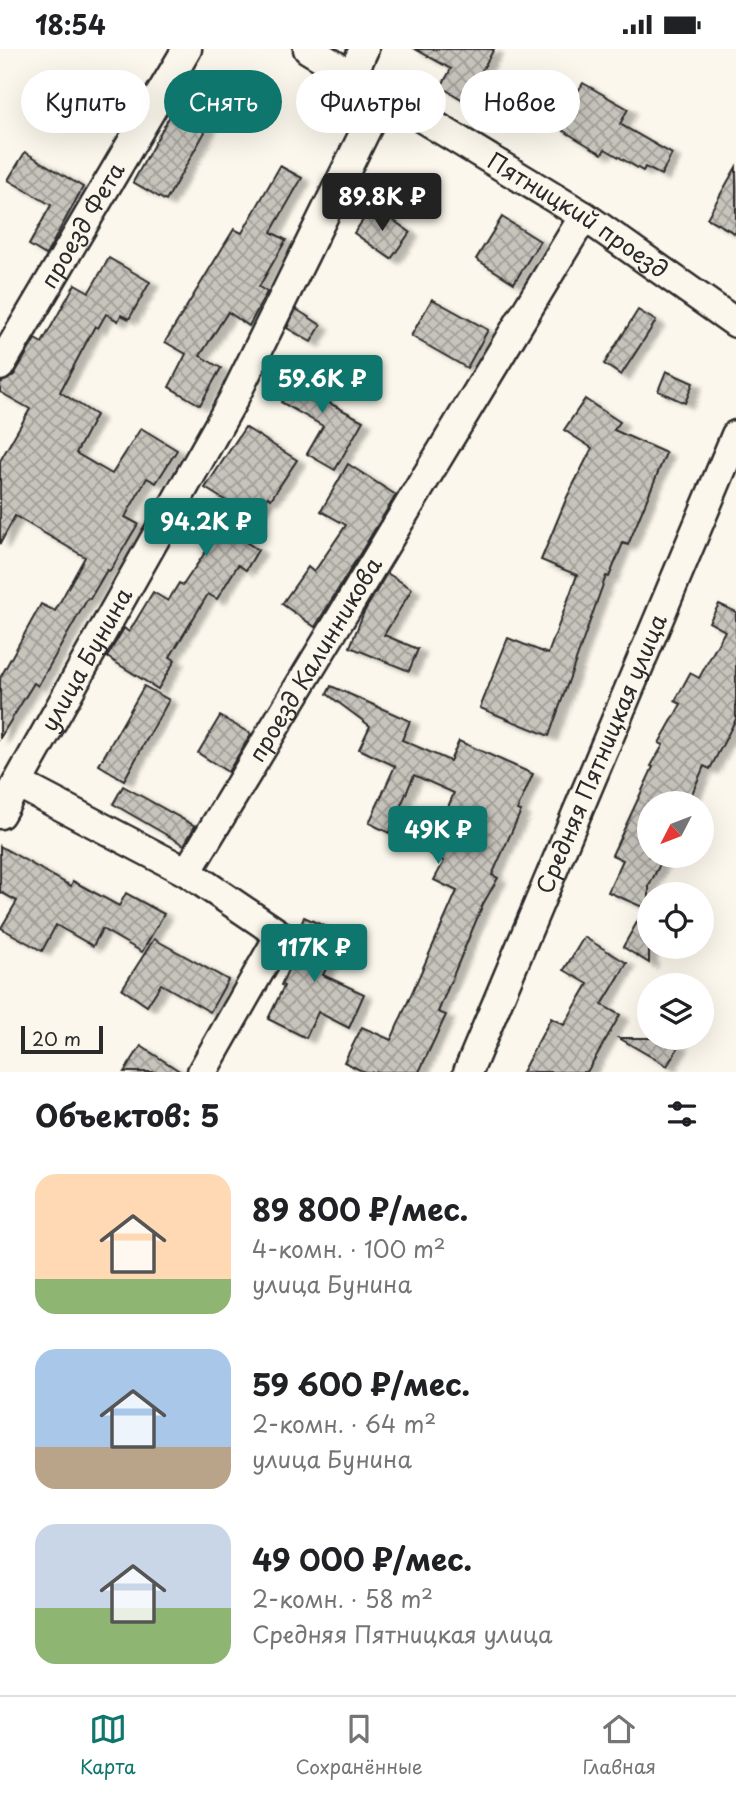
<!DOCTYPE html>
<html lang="ru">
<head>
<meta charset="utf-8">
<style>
	:root { --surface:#fff; --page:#f2f2f2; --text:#202124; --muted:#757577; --line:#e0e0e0; --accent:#0f766e }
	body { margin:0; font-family:"Playpen Sans",sans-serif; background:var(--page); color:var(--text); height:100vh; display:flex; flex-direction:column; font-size:26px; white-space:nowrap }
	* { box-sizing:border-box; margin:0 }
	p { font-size:23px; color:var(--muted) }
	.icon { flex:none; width:38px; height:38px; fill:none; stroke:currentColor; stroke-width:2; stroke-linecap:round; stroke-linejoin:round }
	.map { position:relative; height:1023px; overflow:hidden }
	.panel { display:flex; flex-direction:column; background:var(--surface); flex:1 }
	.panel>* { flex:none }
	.top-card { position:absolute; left:21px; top:21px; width:695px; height:63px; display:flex; gap:14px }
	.needle { width:46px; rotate:228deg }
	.buttons { position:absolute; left:637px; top:742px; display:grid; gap:14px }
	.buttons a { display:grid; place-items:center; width:77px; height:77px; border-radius:50%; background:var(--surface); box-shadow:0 7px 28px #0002; font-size:35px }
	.scale { position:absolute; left:21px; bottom:18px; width:82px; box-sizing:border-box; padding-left:7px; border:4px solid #2b2b2b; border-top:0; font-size:19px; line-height:24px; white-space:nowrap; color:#2b2b2b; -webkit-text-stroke:5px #fbf7ec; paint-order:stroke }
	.price { position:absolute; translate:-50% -60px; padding:0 16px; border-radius:7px; background:var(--accent); color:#fff; font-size:23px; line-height:46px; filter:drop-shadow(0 2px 4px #0008) }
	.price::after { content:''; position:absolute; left:50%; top:42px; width:21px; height:16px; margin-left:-10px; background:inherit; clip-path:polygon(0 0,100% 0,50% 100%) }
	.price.current { background:#222; color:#fff }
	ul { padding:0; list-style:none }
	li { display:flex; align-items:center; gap:21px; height:175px; padding:0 35px }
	li span { display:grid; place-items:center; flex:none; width:196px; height:140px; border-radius:21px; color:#555 }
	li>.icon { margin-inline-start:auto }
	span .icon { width:84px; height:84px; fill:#fffc; stroke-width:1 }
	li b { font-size:30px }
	h2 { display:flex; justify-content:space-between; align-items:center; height:84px; padding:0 35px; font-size:30px }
	.chip { padding:0 24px; border-radius:32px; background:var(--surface); box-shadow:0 7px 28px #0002; font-size:24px; line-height:63px }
	.chip.current { background:var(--accent); color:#fff }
	.status { display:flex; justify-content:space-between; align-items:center; height:49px; padding:0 35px; background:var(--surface); direction:ltr }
	.status svg { height:19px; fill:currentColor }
	.dock { display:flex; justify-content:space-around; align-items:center; height:98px; border-top:2px solid var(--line); background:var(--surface); font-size:19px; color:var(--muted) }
	.dock a { display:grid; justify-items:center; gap:4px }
	.dock .current { color:var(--accent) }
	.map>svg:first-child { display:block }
	.building { fill:url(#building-cross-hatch); stroke:#2b2b2b; stroke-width:2; filter:url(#shadow) }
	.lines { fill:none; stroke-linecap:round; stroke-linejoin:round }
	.street-casing { stroke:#2b2b2b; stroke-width:33 }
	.street { stroke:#fbf7ec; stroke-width:28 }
	.labels { text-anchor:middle; stroke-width:6; stroke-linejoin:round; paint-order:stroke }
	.street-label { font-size:23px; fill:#2b2b2b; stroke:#fbf7ec }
</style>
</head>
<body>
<div class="status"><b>18:54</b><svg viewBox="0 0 49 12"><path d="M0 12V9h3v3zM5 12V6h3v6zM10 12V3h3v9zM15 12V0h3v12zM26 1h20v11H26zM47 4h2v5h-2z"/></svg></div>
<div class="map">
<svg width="736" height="1023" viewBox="0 0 736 1023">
	<defs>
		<pattern id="building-cross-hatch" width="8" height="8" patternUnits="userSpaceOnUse" patternTransform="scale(1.75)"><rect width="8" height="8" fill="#c7c4bc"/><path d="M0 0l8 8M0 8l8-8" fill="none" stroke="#a29f99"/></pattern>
		<filter id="shadow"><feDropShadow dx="8" dy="4.5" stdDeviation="2" flood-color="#0004"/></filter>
	</defs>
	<rect width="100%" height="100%" fill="#fbf7ec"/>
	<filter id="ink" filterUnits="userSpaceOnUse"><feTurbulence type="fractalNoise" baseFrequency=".0143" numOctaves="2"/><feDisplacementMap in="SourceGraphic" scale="14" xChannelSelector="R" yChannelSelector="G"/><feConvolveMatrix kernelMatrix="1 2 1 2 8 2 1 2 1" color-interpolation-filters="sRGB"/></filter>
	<g filter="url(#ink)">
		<!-- building -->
		<g class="building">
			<path d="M415,0H494L465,52L441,38L451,20Z"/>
			<path d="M193,25L227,44L166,152L133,133Z"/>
			<path d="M241,28L267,43L255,64L230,49Z"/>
			<path d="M583,34L628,60L620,75L672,105L661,126L645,118L643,122L605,100L602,105L557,78Z"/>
			<path d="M25,103L83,138L46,206L29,196L51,156L8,131Z"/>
			<path d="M280,117L302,129L271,183L286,191L259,238L267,243L249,277L228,263L200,307L221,319L200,356L169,338L186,305L165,293L234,180L242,184Z"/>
			<path d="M736,118V185L707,169Z"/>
			<path d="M373,157L410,183L391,210L354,184Z"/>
			<path d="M502,168L540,192L514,234L476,210Z"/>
			<path d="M109,209L150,233L129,270L121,266L118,272L106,265L98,279L95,277L60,343L96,366L76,404L112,425L141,379L177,401L156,434L147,429L125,468L138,475L110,522L107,521L90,550L88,549L38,637L34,634L0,689V629L41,555L55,562L85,508L15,467L0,495V412L30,360L0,343V334L14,326L35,290L42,294L75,235L89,243Z"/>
			<path d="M432,250L488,281L467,319L411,287Z"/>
			<path d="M296,260L321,276L311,293L287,279Z"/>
			<path d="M638,261L656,272L621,326L604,315Z"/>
			<path d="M304,312L334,328L322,350L363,372L335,421L307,405L323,377L281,353Z"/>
			<path d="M666,322L693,334L685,354L658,342Z"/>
			<path d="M585,350L620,373L614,381L666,404L628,496L623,494L609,528L606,527L549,687L480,659L508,589L548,605L577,526L541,511L567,448L592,399L564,381Z"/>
			<path d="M245,378L297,411L271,450L268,448L240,489L258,501L246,521L238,516L217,550L208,545L170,608L175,611L158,640L107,608L124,579L129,583L153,543L168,552L179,534L183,536L236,458L205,439Z"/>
			<path d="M348,415L396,446L315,578L282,555L308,518L314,523L346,476L321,462Z"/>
			<path d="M387,524L412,540L384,586L418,600L409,622L350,598L364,563Z"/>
			<path d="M719,555L736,563V670L710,720L704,717L688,754H649V807H664L649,837V914L623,898L645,859L608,843L623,811L612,806L653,718L651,717L663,696L659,694L681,655L675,652L690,624L699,629L725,582L709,573Z"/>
			<path d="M144,637L169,651L124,731L99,716Z"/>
			<path d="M331,637L410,672L402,691L450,712L459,692L533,725L517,761L521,762L492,826L498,829L483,855L438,963L446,966L419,1023H364L344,1013L362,978L391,991L457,842L434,831L444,812L428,804L454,744L414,726L389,784L369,774L395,717L359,700L370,677L327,645Z"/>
			<path d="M220,667L251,685L228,723L198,704Z"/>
			<path d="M123,737L195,777L184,796L113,755Z"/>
			<path d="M0,797L71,837L73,832L119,857L126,844L164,865L142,903L102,880L93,897L56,876L42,902L1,879L17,852L0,843Z"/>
			<path d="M304,868L342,885L323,926L364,945L349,979L318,963L306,989L268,970L284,937L281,936L298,899L293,897Z"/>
			<path d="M584,888L627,914L602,956L620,966L587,1023H522L551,969L564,976L588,935L564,921Z"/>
			<path d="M154,890L228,931L210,963L161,935L147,957L122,940Z"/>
			<path d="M619,989H667L680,996L667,1017Z"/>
			<path d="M141,997L181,1023H124Z"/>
		</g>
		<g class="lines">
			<!-- street casing -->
			<g class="street-casing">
				<g id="street">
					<path id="s1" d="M308,0L584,167L736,274"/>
					<path d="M352,26L364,0"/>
					<path id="s2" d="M0,317L187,0"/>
					<path d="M19,735L187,823"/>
					<path id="s3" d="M0,765L233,351L384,44"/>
					<path id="s4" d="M202,1023L280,886L187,823L584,167"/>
					<path id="s5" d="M468,1023L736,386"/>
				</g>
			</g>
			<!-- street -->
			<use href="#street" class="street"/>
		</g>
	</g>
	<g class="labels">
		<!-- street labels -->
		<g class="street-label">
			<text dy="8" stroke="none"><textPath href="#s1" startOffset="317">Пятницкий проезд</textPath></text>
			<text dy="8" stroke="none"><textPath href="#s2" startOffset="163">проезд Фета</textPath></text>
			<text dy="8" stroke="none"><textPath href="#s3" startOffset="177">улица Бунина</textPath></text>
			<text dy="8" stroke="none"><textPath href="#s4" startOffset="518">проезд Калинникова</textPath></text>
			<text dy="8" stroke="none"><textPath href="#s5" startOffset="345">Средняя Пятницкая улица</textPath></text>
		</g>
	</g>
</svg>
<div class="buttons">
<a><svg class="needle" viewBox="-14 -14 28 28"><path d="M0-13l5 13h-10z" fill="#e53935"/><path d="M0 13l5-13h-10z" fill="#757577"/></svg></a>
<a><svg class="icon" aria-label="locate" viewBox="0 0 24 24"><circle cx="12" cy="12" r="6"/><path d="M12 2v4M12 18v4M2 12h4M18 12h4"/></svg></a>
<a><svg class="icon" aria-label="layers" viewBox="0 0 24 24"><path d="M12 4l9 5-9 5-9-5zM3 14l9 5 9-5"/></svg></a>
</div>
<div class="scale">20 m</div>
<b class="price current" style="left:382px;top:184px">89.8K ₽</b>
<b class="price" style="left:322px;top:366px">59.6K ₽</b>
<b class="price" style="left:206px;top:509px">94.2K ₽</b>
<b class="price" style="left:438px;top:817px">49K ₽</b>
<b class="price" style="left:314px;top:935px">117K ₽</b>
<div class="top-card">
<a class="chip">Купить</a>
<a class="chip current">Снять</a>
<a class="chip">Фильтры</a>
<a class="chip">Новое</a>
</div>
</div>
<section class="panel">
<h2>Объектов: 5<svg class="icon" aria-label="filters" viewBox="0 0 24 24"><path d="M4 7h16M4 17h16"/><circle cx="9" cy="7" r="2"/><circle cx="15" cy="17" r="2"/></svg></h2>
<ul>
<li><span style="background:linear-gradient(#ffd9b3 75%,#8fb573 0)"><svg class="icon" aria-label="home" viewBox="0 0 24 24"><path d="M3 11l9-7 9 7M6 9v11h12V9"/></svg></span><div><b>89 800 ₽/мес.</b><p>4-комн. · 100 m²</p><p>улица Бунина</p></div></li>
<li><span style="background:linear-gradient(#a9c7e8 70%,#b9a48a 0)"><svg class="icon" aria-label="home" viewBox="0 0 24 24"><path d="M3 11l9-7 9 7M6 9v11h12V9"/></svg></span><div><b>59 600 ₽/мес.</b><p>2-комн. · 64 m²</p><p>улица Бунина</p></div></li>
<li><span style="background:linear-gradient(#c9d6e8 60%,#8fb573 0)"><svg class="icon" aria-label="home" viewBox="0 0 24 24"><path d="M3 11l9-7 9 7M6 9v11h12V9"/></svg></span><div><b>49 000 ₽/мес.</b><p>2-комн. · 58 m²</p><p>Средняя Пятницкая улица</p></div></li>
</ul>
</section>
<nav class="dock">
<a class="current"><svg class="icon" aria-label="map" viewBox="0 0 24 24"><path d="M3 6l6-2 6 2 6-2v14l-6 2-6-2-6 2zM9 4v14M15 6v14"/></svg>Карта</a>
<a><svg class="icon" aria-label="saved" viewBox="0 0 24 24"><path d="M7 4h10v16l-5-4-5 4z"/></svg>Сохранённые</a>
<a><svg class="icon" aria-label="home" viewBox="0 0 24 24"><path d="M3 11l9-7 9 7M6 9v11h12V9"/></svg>Главная</a>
</nav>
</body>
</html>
